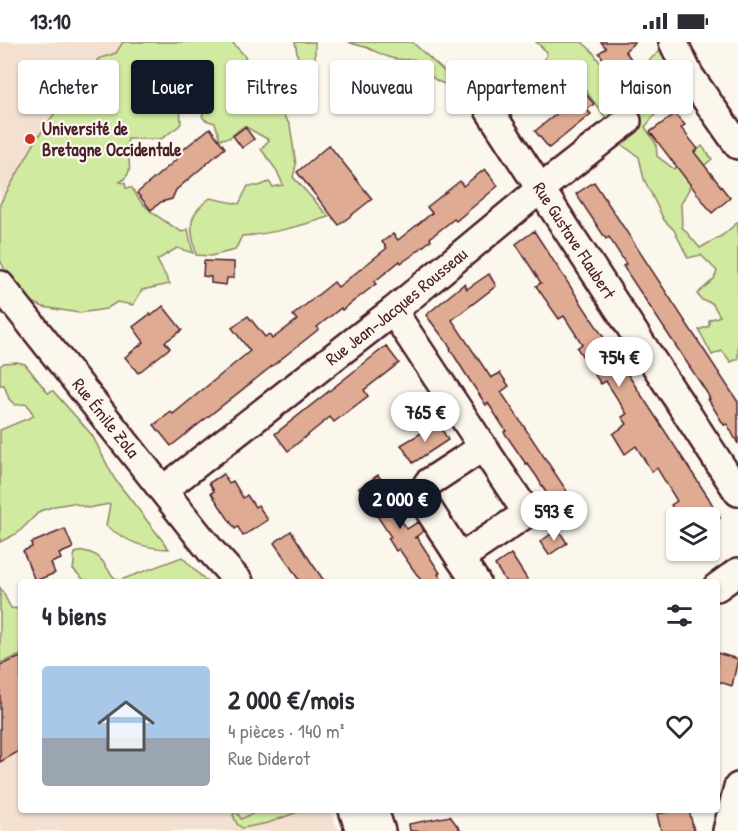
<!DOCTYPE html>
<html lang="fr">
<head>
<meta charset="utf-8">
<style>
	:root { --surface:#fff; --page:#f2f2f3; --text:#2b2b33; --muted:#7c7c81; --line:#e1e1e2; --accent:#111827 }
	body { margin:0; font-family:"Patrick Hand",sans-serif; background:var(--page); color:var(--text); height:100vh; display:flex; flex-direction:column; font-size:22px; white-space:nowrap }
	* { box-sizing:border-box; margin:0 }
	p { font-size:20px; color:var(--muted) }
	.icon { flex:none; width:33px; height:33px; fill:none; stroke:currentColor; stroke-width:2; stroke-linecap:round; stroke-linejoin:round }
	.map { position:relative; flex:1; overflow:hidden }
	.panel { position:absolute; left:18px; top:537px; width:702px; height:234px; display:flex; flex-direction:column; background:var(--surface); border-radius:6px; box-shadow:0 2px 4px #0004 }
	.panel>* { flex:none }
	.guide { position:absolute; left:18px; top:18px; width:702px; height:54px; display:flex; gap:12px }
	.fabs { position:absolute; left:666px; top:465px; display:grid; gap:12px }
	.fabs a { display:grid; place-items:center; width:54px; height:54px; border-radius:6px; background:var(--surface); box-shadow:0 2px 4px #0004; font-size:30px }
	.price { position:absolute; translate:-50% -51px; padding:0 14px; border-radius:21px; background:#fff; color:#222; font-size:20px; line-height:39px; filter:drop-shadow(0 2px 3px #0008) }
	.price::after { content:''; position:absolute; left:50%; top:36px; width:18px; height:14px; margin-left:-9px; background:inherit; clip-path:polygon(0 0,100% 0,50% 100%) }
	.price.on { background:var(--accent); color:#fff }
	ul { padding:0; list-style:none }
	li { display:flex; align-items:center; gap:18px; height:150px; padding:0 24px }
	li+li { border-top:2px solid var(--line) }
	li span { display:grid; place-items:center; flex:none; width:168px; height:120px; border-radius:6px; color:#555 }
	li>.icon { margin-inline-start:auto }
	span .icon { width:72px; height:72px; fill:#fffc; stroke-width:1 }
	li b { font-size:26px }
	h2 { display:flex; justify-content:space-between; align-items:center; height:72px; padding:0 24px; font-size:26px }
	.chip { padding:0 21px; border-radius:6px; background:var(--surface); box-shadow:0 2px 4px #0004; font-size:21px; line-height:54px }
	.chip.on { background:var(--accent); color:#fff }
	.status { display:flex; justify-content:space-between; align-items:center; height:42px; padding:0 30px; background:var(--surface); direction:ltr }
	.status svg { height:16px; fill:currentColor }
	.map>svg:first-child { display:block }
	.built { fill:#f3e0d1 }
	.green { fill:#d0eaa0; stroke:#8d8466; stroke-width:1.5 }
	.building { fill:#dfac93; stroke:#4a1f2b; stroke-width:1.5 }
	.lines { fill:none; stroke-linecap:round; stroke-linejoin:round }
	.minor-casing { stroke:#4a1f2b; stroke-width:32 }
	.minor { stroke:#fbf7ec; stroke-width:27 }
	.poi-dot { fill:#c8321e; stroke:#fbf7ec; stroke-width:2 }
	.labels { text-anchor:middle; stroke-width:4.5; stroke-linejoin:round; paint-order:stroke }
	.poi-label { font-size:18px; font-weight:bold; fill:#4a1f2b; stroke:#fbf7ec; text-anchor:start }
	.street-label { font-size:18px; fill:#4a1f2b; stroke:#fbf7ec }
</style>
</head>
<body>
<div class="status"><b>13:10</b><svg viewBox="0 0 49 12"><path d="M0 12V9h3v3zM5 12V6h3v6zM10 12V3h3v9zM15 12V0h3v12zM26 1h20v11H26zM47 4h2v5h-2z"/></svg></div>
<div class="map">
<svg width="738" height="789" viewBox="0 0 738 789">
	<rect width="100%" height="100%" fill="#fbf7ec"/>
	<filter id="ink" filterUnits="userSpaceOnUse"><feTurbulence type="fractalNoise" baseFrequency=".0167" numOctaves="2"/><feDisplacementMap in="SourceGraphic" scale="12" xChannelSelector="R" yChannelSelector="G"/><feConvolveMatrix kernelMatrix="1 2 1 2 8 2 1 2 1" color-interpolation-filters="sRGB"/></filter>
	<g filter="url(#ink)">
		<!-- built -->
		<g class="built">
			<path d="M0,0H134L0,204Z"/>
			<path d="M21,592V768H330L337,786L344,789H0V600Z"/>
		</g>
		<!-- green -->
		<g class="green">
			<path d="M123,0H232L243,12L290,83L296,123L293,135L329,175C300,184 272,192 242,194L235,208L211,214L196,213C191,185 185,175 210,156L239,162L248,144H259L269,140L273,145L283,143L277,129L261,107L269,98L244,84L229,96L220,97L215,81L205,78L202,74C210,59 203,39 184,43L178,56L180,61L181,81L179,84L161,97H128C123,113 139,128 120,140L125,141L126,146H132C142,167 163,178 182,190L188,187L193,211L177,206L157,218L170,242L142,248L133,263L117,260L106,267L79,271L43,265L18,253L0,218V162L38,95L57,68L71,59L98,17L116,11Z"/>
			<path d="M295,0H315V17L311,24L299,22Z"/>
			<path d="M349,0H412L457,41C438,48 426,28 414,17C394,20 385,14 368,6C362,4 355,3 349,0Z"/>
			<path d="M536,0H582L592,9L617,45L660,9L670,24L677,46L645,85L656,102L657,114L674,127L702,104L712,117L693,133L689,147L681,162L682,185L700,206L723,193L738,180V317L731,320L722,309L712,313L699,288L709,284V278L720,274L712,261L702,258L697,252L714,237L717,229L701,213L688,216L674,188L664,178L644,137L639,115L622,103L608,79L583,45L549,60L531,35L543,23L547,10Z"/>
			<path d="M17,320L25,322L48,351L53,349L92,393L114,436L169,507C140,506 129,500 106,484L110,462L88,466L73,461L55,464L40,469L18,491L0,500V388L34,374L27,362L15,363L9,357L4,343H0V324L4,321Z"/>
			<path d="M83,509C107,513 103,527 118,539L182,515L207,540H86L73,527C75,521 73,517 75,511Z"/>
			<path d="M0,545L11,566L21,567V613L0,621Z"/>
			<path d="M236,768L241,777L261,768H303L268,781L242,786L237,782L233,773Z"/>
		</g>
		<!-- building -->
		<g class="building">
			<path d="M601,0H635L625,9L639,27L621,41L599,11L606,6Z"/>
			<path d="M303,26L319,46L285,72L270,51Z"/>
			<path d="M584,50L594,62L587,68L591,72L549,106L535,89Z"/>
			<path d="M675,72L685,83L681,86L698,107L694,110L730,156L712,171L650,90Z"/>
			<path d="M245,85L254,97L242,106L233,94Z"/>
			<path d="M210,86L225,106L176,148L172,157L161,160L151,168L137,151L177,117L175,114Z"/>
			<path d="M329,103L372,157L339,183L297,130Z"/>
			<path d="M485,127L498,144L456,179L454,177L430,196L431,198L410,215L401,221L400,219L374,240L376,242L342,268L341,266L317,285L319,287L171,404L154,383L171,370L173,372L250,309L232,286L248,274L265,295L269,292L272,297L297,278L293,273L334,240L338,245L387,206L382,200L393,192L398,198L432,171L427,165L460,139L463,144Z"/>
			<path d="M594,140L738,360V402L727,382L724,383L708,357H710L707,351L623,224L626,222L609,195L606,197L576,152Z"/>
			<path d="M534,189L708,455L720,476H679L671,463L677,459L657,426L652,430L636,404L625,412L613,392L627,382L622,375L627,372L606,339L601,342L577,306L582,302L564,274L559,277L536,244L541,241L516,202Z"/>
			<path d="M204,219L234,220V236H227L226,243L211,241V235L203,234Z"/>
			<path d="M489,232L496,244L452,278L491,336L500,331L509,344L501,350L582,472L565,483L537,435L527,421L526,422L504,390L506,389L488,361L486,363L465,331L450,307L451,306L426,273L464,242L467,247Z"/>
			<path d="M163,264L182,288L165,300L170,306L138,331L125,315L144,300L133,285L150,272L151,274Z"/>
			<path d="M386,304L399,321L364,348L368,354L334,380L330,375L288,409L275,392Z"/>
			<path d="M438,381L448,398L413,421L401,403Z"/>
			<path d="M223,432L229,441L233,439L243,456L247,453L255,465L258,463L268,478L243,494L238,485L235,487L211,451L214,449L209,441Z"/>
			<path d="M378,433L399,464L397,466L400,472L398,473L407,487L418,480L424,489L414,496L417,495L440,531L438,532L443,540H422L399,507L396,509L388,496L391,495L359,446Z"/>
			<path d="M65,487L73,506L59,512L61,517L51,521L55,531L35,539L23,509L32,505L31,501Z"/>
			<path d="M558,487L567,501L549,513L540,500Z"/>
			<path d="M291,489L313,523L325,540H300L286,518L274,501Z"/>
			<path d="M511,512L529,540H506L495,523Z"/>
			<path d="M717,611L738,617L732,644L717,639Z"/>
			<path d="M21,615V708L0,720V623Z"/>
			<path d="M677,768H689L694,789H661L657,772Z"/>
			<path d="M450,774L461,789H410L409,782Z"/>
		</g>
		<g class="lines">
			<!-- minor casing -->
			<g class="minor-casing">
				<g id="minor">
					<path d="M673,0L689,33L738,103"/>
					<path id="s1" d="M489,68L738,450"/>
					<path id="s2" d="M0,243L211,509L239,540"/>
					<path d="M393,269L483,405L428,441L422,452L427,465L460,516"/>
					<path id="s3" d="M163,448L393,269L539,148L627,79"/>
					<path d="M476,540L460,516L527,471L483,405"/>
					<path d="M717,545L738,530"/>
					<path d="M353,768L360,789"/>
					<path d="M374,768L381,789"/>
					<path d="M727,789L738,745"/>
				</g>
			</g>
			<!-- minor -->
			<use href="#minor" class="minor"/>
		</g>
	</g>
	<!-- markers -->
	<circle class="poi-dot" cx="30" cy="97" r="6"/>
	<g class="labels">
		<!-- poi labels -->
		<g class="poi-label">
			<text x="42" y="93">Université de<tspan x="42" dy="21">Bretagne Occidentale</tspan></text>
		</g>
		<!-- street labels -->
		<g class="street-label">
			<text dy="6" stroke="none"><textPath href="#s1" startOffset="156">Rue Gustave Flaubert</textPath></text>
			<text dy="6" stroke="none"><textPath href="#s3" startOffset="297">Rue Jean-Jacques Rousseau</textPath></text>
			<text dy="6" stroke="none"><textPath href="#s2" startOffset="170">Rue Émile Zola</textPath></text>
		</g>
	</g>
</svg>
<div class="fabs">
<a><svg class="icon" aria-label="layers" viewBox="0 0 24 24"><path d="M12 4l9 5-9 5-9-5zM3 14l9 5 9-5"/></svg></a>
</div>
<b class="price" style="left:619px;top:346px">754 €</b>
<b class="price" style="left:425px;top:401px">765 €</b>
<b class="price on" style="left:400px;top:488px">2 000 €</b>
<b class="price" style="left:554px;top:500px">593 €</b>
<div class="guide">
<a class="chip">Acheter</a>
<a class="chip on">Louer</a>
<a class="chip">Filtres</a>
<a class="chip">Nouveau</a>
<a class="chip">Appartement</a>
<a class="chip">Maison</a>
</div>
<section class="panel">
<h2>4 biens<svg class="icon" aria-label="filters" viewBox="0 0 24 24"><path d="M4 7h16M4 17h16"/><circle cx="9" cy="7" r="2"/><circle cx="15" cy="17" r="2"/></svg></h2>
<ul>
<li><span style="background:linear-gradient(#a9c7e8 60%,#9aa5b1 0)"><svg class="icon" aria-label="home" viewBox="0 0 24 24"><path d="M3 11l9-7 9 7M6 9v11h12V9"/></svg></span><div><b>2 000 €/mois</b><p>4 pièces · 140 m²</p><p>Rue Diderot</p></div><svg class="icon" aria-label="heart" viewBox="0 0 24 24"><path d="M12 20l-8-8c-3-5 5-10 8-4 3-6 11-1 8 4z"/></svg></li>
</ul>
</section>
</div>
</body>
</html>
